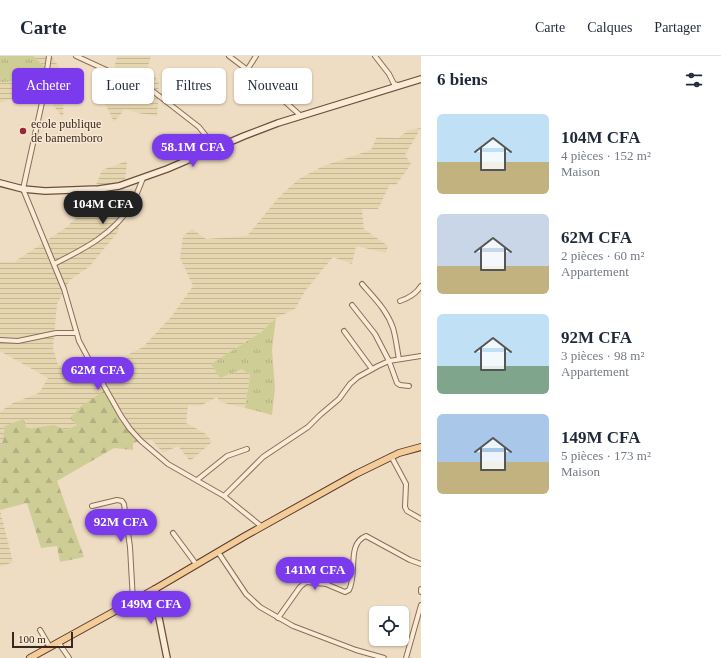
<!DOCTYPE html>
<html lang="fr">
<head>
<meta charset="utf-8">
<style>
	:root { --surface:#fff; --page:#f2f2f3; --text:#1f2937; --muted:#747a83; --line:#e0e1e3; --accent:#7c3aed }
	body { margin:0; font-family:Georgia,serif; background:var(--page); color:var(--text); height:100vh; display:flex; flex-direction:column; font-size:15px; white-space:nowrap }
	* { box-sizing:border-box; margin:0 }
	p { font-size:13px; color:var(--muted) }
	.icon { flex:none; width:22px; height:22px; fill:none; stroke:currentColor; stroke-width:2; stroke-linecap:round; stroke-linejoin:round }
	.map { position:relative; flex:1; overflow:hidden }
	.sheet { display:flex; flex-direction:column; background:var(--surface); width:300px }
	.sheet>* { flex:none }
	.guide { position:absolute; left:12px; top:12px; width:349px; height:36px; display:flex; gap:8px }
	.tools { position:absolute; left:369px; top:550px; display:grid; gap:8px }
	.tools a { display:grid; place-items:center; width:40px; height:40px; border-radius:6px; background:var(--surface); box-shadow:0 1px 3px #0004; font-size:20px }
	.scale { position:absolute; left:12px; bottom:10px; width:61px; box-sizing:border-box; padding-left:4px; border:2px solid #3a281e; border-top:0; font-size:11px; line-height:14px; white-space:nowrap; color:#3a281e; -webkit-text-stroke:3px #f6e8d3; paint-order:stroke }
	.price { position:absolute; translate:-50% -34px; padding:0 9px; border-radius:14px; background:var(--accent); color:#fff; font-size:13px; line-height:26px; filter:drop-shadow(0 1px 2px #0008) }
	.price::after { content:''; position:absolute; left:50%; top:24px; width:12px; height:9px; margin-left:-6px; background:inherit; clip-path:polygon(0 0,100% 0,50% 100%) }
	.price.on { background:#222; color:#fff }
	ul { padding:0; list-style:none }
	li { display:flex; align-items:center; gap:12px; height:100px; padding:0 16px }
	li span { display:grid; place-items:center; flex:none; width:112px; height:80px; border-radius:6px; color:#555 }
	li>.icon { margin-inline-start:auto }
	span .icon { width:48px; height:48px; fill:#fffc; stroke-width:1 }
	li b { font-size:17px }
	h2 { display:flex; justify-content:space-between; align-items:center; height:48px; padding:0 16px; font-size:17px }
	.pill { padding:0 14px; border-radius:6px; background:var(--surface); box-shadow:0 1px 3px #0004; font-size:14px; line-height:36px }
	.pill.on { background:var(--accent); color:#fff }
	header { display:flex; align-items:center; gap:24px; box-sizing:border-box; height:56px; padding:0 20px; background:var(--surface); border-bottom:1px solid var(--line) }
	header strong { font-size:19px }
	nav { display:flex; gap:22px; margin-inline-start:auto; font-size:14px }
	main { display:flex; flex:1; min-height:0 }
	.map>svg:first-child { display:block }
	.farmland { fill:url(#farmland-rules) }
	.grass { fill:url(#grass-tufts) }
	.forest { fill:url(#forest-firs) }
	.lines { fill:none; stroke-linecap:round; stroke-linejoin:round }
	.street-casing { stroke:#8a6d59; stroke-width:6 }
	.secondary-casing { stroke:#6c4e3c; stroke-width:8 }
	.primary-casing { stroke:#583c2d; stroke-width:8 }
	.street { stroke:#faebd7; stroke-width:4 }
	.secondary { stroke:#faebd7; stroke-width:5.5 }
	.primary { stroke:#f3cc9a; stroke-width:6 }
	.poi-dot { fill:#9b2736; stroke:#f6e8d3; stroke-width:1.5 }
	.labels { text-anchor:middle; stroke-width:3; stroke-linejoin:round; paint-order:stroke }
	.poi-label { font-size:12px; fill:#3a281e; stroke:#f6e8d3; text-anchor:start }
</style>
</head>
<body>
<header>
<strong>Carte</strong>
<nav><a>Carte</a><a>Calques</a><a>Partager</a></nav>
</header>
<main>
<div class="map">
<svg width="421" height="602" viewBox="0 0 421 602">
	<defs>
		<pattern id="farmland-rules" width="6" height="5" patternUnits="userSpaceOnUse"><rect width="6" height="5" fill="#e5d6b0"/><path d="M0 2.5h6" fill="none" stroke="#c5b897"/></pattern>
		<pattern id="grass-tufts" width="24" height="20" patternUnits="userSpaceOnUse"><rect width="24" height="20" fill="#cecd96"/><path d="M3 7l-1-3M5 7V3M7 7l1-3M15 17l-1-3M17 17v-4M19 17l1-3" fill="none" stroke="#b2b081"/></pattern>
		<pattern id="forest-firs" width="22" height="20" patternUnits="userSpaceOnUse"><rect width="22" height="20" fill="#cecd96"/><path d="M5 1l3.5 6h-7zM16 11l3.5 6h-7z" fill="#b2b081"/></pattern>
	</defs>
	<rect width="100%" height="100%" fill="#efddc3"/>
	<!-- farmland -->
	<g class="farmland">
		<path d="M33,0H50L53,2L64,19L63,62L47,41H17L0,47V26H19L32,32L53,18Z"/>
		<path d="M117,0H151L148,10L159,27L157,60L138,57L125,53L114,66L102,41L111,25Z"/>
		<path d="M421,72L405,99L411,108L396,129L390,128L378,153H362L364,173L388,190L386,197L356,190L352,208L333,201L305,235L295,253L276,262L260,277L212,308L242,313L250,319L245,352L220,346L217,341L200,350L188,349L186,367L206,378L212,386L190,405L178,390L163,397L152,384L141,385L80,351L70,362L77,369L66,374L54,369L27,373L24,363L5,370L2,388L0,389V355H1L13,347L39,337L48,322L0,295V206H14L67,171L88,149L102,114L127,105L123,146L118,176L89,211L70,224L57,248L53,292L58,309L74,314L110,308L143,291L171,261L193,230L180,202L183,180L192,173L206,183L247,180L279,141L299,123L323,110L371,94L377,81L398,82L409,74Z"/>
		<path d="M0,454L13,506L1,511L0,509Z"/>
	</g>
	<!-- grass -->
	<g class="grass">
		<path d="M0,0H33L53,18L56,26L53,32C37,38 33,30 19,26C14,25 6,26 0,26Z"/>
		<path d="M276,262L272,294L275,332L272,359L245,352L250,319L242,313L220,322L211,308L260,277Z"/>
	</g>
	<!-- forest -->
	<path class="forest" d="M105,334L140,385L133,387V394L114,392L57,425L84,501L60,506L57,490L41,492L27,447L0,454V389L2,388L5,370L23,363V361L27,373L54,369L66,374L77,369L70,362L80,351Z"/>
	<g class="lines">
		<!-- street casing -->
		<g class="street-casing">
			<g id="street">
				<path d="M49,0L43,42L23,133L64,233L79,285L87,300L121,360L130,373L141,385L168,408L224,440L261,470"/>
				<path d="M76,0L154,36L199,71L214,90L218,91"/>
				<path d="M229,0L262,25L301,60"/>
				<path d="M375,0L389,18L394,28L398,29"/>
				<path d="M247,14L256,0"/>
				<path d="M54,208C84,193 114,178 132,148C136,140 140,130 143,122"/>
				<path d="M362,228C374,242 387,254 393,272C396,282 397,293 399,303"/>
				<path d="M400,245C409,242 416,238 421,230"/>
				<path d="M352,249L375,278L389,305L397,327L400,329L409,330"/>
				<path d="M344,275L372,313"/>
				<path d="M0,284L18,285L56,277H76"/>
				<path d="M391,400L406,428L405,451L407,455L421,463"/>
				<path d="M197,424L227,400L247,393"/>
				<path d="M224,440L263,401L308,371L320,359L339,343L350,328L358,321L378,310L389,305L421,300"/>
				<path d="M92,450L117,444L122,445L124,448L130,491L133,545"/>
				<path d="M173,477L196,508"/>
				<path d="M218,496L246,538L260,551L293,570L356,594L384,602"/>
				<path d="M421,533V536"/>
				<path d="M278,562L300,531L306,526L326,528L345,536L349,534C358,517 346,488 366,480L410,504L421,508"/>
				<path d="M40,574L50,591"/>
				<path d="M58,586L69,602"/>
				<path d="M406,602L421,549"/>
			</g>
		</g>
		<!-- secondary casing -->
		<g class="secondary-casing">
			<g id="secondary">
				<path d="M0,127L23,133L45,135L99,133L119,130L167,113L244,80L278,67L421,23"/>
				<path d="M155,533L156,547L167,602"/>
			</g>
		</g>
		<!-- primary casing -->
		<g class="primary-casing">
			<path id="primary" d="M30,602L155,533L245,480L356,418L399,397L421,391"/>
		</g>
		<!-- street -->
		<use href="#street" class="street"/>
		<!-- secondary -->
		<use href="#secondary" class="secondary"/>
		<!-- primary -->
		<use href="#primary" class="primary"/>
	</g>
	<!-- markers -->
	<circle class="poi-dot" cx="23" cy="75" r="4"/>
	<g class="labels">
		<!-- poi labels -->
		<g class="poi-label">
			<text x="31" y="72">ecole publique<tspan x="31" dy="14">de bamemboro</tspan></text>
		</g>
	</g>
</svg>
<div class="tools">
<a><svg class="icon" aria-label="locate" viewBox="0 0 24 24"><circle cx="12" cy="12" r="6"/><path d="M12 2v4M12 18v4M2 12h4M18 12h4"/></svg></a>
</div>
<div class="scale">100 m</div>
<b class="price" style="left:193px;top:112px">58.1M CFA</b>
<b class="price on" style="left:103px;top:169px">104M CFA</b>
<b class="price" style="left:98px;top:335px">62M CFA</b>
<b class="price" style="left:121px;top:487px">92M CFA</b>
<b class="price" style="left:315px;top:535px">141M CFA</b>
<b class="price" style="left:151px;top:569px">149M CFA</b>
<div class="guide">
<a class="pill on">Acheter</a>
<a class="pill">Louer</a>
<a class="pill">Filtres</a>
<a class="pill">Nouveau</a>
</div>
</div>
<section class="sheet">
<h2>6 biens<svg class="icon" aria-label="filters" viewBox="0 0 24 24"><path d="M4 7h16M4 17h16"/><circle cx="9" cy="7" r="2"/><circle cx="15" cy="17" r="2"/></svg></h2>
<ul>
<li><span style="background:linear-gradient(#bfe0f5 60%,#c2b280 0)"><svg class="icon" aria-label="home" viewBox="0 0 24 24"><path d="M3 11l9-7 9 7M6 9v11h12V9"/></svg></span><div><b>104M CFA</b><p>4 pièces · 152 m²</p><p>Maison</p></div></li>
<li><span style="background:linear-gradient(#c9d6e8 65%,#c2b280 0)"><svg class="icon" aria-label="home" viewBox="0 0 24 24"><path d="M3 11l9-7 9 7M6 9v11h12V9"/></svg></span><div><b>62M CFA</b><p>2 pièces · 60 m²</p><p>Appartement</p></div></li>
<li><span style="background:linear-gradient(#bfe0f5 65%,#7fa58c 0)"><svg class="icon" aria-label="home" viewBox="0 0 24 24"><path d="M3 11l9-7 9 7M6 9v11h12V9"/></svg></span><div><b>92M CFA</b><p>3 pièces · 98 m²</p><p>Appartement</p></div></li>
<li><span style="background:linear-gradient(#a9c7e8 60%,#c2b280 0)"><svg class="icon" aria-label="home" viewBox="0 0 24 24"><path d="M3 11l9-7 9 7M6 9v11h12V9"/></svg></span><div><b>149M CFA</b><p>5 pièces · 173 m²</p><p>Maison</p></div></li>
</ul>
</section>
</main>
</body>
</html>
